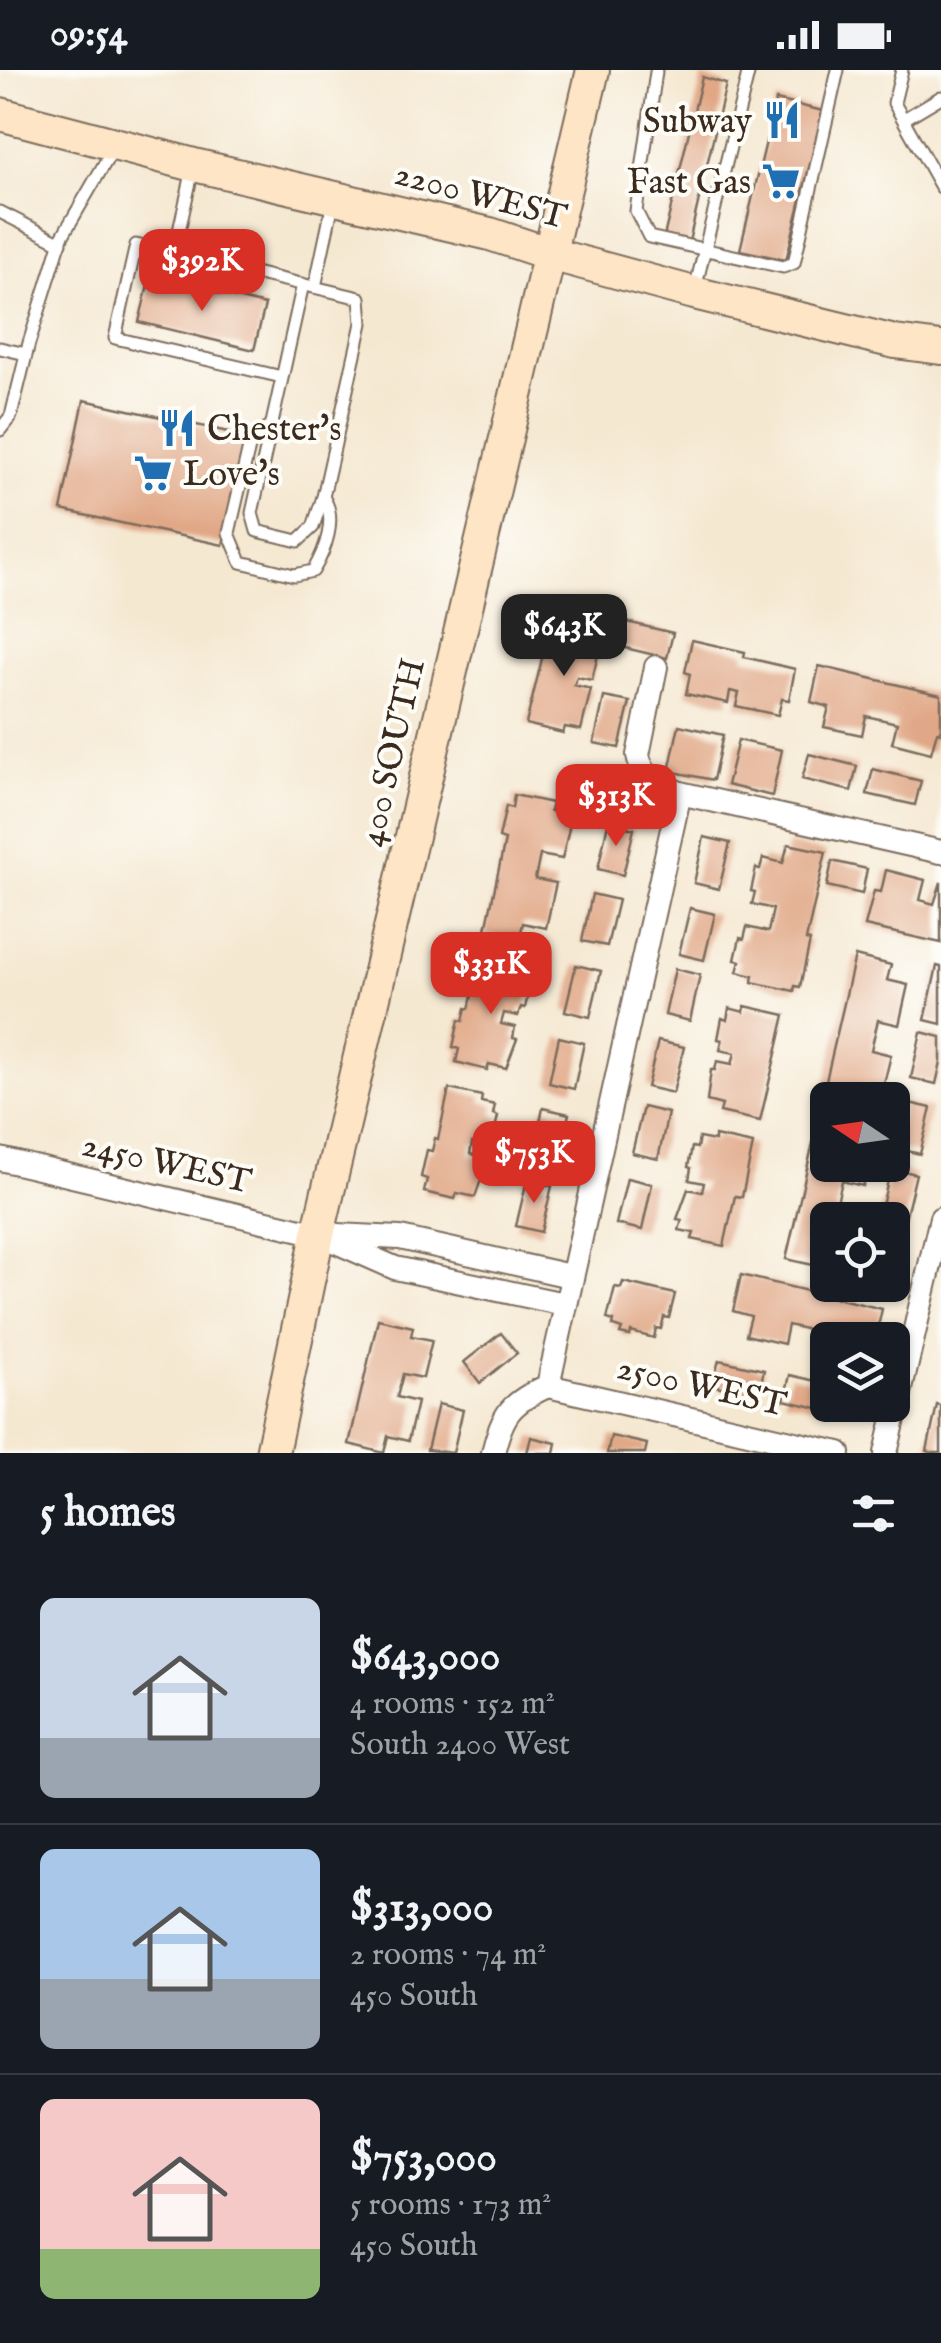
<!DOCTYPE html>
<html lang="en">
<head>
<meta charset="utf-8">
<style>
	:root { --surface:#171b24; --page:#242831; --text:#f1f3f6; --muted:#9ea1a6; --line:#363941; --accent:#d93025 }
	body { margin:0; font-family:"IM FELL English",serif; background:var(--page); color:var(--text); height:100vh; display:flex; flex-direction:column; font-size:38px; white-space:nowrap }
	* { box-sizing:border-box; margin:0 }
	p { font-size:32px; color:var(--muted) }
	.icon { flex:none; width:55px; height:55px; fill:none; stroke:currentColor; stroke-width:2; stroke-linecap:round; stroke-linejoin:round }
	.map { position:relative; height:1383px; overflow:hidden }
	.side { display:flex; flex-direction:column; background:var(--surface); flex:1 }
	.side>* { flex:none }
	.needle { width:65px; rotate:283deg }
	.buttons { position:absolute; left:810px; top:1012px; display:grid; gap:20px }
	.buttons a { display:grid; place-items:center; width:100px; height:100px; border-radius:15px; background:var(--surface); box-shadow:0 2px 8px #0004; font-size:50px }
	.price { position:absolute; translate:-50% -85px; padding:0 22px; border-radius:20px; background:var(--accent); color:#fff; font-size:32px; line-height:65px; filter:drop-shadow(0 2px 5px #0008) }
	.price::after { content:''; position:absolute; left:50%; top:60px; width:30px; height:22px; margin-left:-15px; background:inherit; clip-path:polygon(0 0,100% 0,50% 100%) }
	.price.on { background:#222; color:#fff }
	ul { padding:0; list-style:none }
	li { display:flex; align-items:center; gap:30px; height:250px; padding:0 40px }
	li+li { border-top:2px solid var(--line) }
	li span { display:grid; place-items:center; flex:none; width:280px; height:200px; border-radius:15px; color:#555 }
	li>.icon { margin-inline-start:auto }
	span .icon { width:120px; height:120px; fill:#fffc; stroke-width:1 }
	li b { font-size:42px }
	h2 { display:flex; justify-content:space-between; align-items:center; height:120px; padding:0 40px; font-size:42px }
	.status { display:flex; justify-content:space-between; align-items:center; height:70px; padding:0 50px; background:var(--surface); direction:ltr }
	.status svg { height:28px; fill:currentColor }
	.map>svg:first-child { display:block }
	.building { fill:#e1a887 }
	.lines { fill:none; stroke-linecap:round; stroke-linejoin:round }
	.lane-casing { stroke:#7c6c5d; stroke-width:15 }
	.street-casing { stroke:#7c6c5d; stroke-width:26 }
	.secondary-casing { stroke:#7c6c5d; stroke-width:36 }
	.lane { stroke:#fff; stroke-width:11 }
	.street { stroke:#fff; stroke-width:22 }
	.secondary { stroke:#fde5c5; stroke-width:32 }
	.labels { text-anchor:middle; stroke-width:8; stroke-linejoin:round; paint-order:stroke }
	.poi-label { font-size:35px; fill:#3b2a1e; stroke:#fdfcf7; text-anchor:end }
	.street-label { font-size:35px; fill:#3b2a1e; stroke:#fdfcf7 }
</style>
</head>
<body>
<div class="status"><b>09:54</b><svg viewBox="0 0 49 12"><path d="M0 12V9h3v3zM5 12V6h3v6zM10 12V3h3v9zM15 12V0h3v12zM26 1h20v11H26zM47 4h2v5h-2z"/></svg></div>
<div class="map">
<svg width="941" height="1383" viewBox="0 0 941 1383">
	<rect width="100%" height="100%" fill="#fdfcf7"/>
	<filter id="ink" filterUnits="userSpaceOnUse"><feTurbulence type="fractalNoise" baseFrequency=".01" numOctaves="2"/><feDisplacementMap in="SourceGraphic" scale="20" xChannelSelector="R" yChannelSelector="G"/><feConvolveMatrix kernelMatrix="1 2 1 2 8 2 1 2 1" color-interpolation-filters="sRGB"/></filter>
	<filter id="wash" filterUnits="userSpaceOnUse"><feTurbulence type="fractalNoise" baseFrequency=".0048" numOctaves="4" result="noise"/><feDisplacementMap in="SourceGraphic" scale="40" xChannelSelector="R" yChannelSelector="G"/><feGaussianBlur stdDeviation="2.25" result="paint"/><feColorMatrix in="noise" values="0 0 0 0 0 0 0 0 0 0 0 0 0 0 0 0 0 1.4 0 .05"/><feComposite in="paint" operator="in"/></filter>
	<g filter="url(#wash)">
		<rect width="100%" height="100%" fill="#f5e8d1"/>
		<g id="blocks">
			<!-- building -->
			<g class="building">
				<path d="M702,7L726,14L687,180L662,175Z"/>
				<path d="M776,30L823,41L786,190L740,180Z"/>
				<path d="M150,207L265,235L254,280L139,252Z"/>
				<path d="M84,330L246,366L223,475L61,440Z"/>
				<path d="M551,552L588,561L587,565L602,568L592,610L577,607L574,615L591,619L581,660L565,657L563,663L526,654Z"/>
				<path d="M627,552L673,563L667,588L621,577Z"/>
				<path d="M692,570L745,582L744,587L795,599L789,630L782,629L778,645L736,636L739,623L730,621L728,633L686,624L690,604L685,602Z"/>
				<path d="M819,596L941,625V663L937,662L931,683L892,673L897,653L866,646L862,665L824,657L829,637L811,632Z"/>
				<path d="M604,627L630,632L619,678L594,673Z"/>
				<path d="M679,655L723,665L713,710L669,701Z"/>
				<path d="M738,670L782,680L772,726L727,715Z"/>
				<path d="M809,684L857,696L851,721L802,709Z"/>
				<path d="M873,699L921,711L915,735L867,724Z"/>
				<path d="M514,725L552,733L550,741L572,745L562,789L540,785L535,809L556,813L546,858L523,853L519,871L485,864L505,770L499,768L506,736L512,738Z"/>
				<path d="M608,753L634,759L623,805L598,799Z"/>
				<path d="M704,767L730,773L719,819L694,813Z"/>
				<path d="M788,774L826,782L806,870L810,871L800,917L795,916L794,921L752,912L753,906L737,902L740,891L735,890L740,868L744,869L747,857L768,862L773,839L752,834L755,822L751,821L756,798L760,799L763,788L783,793Z"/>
				<path d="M832,791L867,799L862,824L827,816Z"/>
				<path d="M886,800L925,810L920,830L934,834L941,812V873L865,856L874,821L881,822Z"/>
				<path d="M592,824L618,830L607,876L582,871Z"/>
				<path d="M690,838L715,844L704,890L679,884Z"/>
				<path d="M855,886L891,895L887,910L908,915L899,955L878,950L871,980L891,985L882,1022L862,1018L859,1030H832L822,1028Z"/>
				<path d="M481,889L514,896L512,902L527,906L525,915L530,916L525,938L521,937L518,946L504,943L501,954L515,957L513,968L517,969L506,998L489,994L487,1000L456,992L459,979L453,977L459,950L463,951L466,938L469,939Z"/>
				<path d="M576,895L601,901L590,947L565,941Z"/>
				<path d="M937,896L941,897V954L925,950Z"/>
				<path d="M675,899L700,905L690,951L665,945Z"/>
				<path d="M745,936L785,945L760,1051L720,1042L722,1035L707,1031L711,1000H715L717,991L732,994L735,983L720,980L722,970L718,969L722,948L727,950L729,938L744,942Z"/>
				<path d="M921,962L941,967V992L936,1014L911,1008Z"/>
				<path d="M559,967L584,973L574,1019L549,1013Z"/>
				<path d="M658,971L684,977L673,1023L647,1017Z"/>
				<path d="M449,1019L482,1026L481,1032L495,1035L493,1044L498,1046L493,1068L489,1067L487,1076L472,1073L470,1084L484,1087L481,1097L485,1098L475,1127L457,1123L455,1129L424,1122L427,1109L421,1107L427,1080L432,1081L435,1068L438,1069Z"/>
				<path d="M905,1032L931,1038L920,1084L895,1078Z"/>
				<path d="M643,1037L668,1043L658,1089L632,1083Z"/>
				<path d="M543,1038L569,1044L558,1090L533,1084Z"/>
				<path d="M819,1047L828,1049V1095H868L863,1116L842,1111L835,1141L855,1146L854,1150H828V1179L822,1197L786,1189Z"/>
				<path d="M715,1066L753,1074L742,1127L735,1126L724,1176L692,1169L694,1163L679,1160L682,1150L677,1149L688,1119L702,1122L704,1113L689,1110L691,1098L688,1097L692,1077L697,1078L699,1068L715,1071Z"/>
				<path d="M891,1098L916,1104L905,1150L880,1144Z"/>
				<path d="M627,1108L652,1114L642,1160L616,1154Z"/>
				<path d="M527,1110L552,1116L541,1162L516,1156Z"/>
				<path d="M741,1205L882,1239L875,1270H828V1286L814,1283L818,1262L788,1255L784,1274L746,1265L751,1246L733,1241Z"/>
				<path d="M623,1212L675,1224L669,1248L664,1247L661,1259L656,1258L654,1268L631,1262L630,1266L620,1264L622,1259L613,1256L614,1251L607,1249L615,1217L621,1218Z"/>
				<path d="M378,1249L413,1257L411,1266L432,1270L423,1308L403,1304L397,1327L417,1332L408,1371L388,1366L384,1383L349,1374Z"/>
				<path d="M501,1263L517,1283L480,1313L464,1292Z"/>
				<path d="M719,1290L764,1300L758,1326L712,1315Z"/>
				<path d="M790,1305L828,1314L830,1341L784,1330Z"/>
				<path d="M438,1334L463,1340L453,1383L427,1380Z"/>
				<path d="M937,1335L941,1336V1383H933L927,1381Z"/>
				<path d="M611,1366L647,1374L645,1383H607Z"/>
				<path d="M531,1367L556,1373L554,1383H527Z"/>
			</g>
		</g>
	</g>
	<g filter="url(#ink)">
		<use href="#blocks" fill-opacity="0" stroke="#7c6c5d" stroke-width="2.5"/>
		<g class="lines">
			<!-- lane casing -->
			<g class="lane-casing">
				<g id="lane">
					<path d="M902,0L894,33L941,117"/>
					<path d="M656,2L636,141L649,167L783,197L794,193L838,0"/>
					<path d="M904,49L941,27"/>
					<path d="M0,142L61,173"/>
					<path d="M174,183L193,99"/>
					<path d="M315,217L334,128"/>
					<path d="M695,219L749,0"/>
					<path d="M0,278L26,284"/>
					<path d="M282,307L115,268L136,175L360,228L362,253L323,427L313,457L298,471L257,461L252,443L303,214"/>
					<path d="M271,355L250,373L229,463L241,492L294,505L313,501C325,481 338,448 323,427"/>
					<path d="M0,360L11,346L29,273L62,167L113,79"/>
				</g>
			</g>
			<!-- street casing -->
			<g class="street-casing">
				<g id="street">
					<path d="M656,597L638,685C642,707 660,715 680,723L941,782"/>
					<path d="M0,1089L318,1164L395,1198L564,1234"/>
					<path d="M337,1165L400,1168L570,1206"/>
					<path d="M548,1316L839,1383"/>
					<path d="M493,1383C502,1344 511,1332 548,1316L680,723"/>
					<path d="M886,1383L941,1148"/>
				</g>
			</g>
			<!-- secondary casing -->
			<g class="secondary-casing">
				<g id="secondary">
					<path d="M0,44L194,95L490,164L550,184L694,223L895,272L941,278"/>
					<path d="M272,1383L318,1164L593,0"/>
				</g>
			</g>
			<!-- lane -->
			<use href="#lane" class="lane"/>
			<!-- street -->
			<use href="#street" class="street"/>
			<!-- secondary -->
			<use href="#secondary" class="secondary"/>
		</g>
	</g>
	<!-- icons -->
	<defs>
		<g id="restaurant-bare" transform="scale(3)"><path d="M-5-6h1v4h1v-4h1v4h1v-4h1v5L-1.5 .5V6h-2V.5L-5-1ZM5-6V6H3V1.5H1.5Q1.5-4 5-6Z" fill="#1f6fb2" stroke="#fdfcf7" stroke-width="2.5" paint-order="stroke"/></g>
		<g id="supermarket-bare" transform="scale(3)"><path d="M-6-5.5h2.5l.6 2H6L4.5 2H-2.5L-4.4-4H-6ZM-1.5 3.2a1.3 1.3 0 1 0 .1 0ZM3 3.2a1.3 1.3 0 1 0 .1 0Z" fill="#1f6fb2" stroke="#fdfcf7" stroke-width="2.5" paint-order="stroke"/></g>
	</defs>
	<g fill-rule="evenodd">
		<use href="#restaurant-bare" x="782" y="50"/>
		<use href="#supermarket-bare" x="781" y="111"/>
		<use href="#restaurant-bare" x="177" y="358"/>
		<use href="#supermarket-bare" x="153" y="403"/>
	</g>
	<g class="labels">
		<!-- poi labels -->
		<g class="poi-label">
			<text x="752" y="62">Subway</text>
			<text x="751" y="123">Fast Gas</text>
			<text x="207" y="370" text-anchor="start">Chester's</text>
			<text x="183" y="415" text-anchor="start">Love's</text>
		</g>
		<!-- street labels -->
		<g class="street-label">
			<text transform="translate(481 124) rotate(15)" y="12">2200 WEST</text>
			<text transform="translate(391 682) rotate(-77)" y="12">400 SOUTH</text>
			<text transform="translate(167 1092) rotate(13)" y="12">2450 WEST</text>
			<text transform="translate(702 1315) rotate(13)" y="12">2500 WEST</text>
		</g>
	</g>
</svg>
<div class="buttons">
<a><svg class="needle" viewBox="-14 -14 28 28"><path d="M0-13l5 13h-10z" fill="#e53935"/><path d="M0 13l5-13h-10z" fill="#9ea1a6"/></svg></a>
<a><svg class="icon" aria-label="locate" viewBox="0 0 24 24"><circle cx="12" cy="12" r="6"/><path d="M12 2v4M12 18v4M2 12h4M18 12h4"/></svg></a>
<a><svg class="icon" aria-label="layers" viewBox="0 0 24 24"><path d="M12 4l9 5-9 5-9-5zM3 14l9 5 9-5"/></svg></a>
</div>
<b class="price" style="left:202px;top:244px">$392K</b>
<b class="price on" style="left:564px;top:609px">$643K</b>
<b class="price" style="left:616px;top:779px">$313K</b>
<b class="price" style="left:491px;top:947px">$331K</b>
<b class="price" style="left:534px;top:1136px">$753K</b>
</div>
<section class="side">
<h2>5 homes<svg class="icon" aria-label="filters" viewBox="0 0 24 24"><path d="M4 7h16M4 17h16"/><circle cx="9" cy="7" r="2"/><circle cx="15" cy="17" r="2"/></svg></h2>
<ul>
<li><span style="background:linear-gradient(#c9d6e8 70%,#9aa5b1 0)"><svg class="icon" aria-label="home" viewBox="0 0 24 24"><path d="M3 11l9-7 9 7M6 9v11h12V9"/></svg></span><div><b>$643,000</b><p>4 rooms · 152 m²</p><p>South 2400 West</p></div></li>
<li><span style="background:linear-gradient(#a9c7e8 65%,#9aa5b1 0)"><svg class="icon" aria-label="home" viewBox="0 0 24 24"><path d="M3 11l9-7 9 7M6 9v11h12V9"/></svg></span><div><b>$313,000</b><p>2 rooms · 74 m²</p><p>450 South</p></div></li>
<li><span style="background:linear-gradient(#f6c9c9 75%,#8fb573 0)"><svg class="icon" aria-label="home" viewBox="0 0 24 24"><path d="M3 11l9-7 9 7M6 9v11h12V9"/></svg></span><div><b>$753,000</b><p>5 rooms · 173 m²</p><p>450 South</p></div></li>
</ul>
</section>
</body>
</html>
